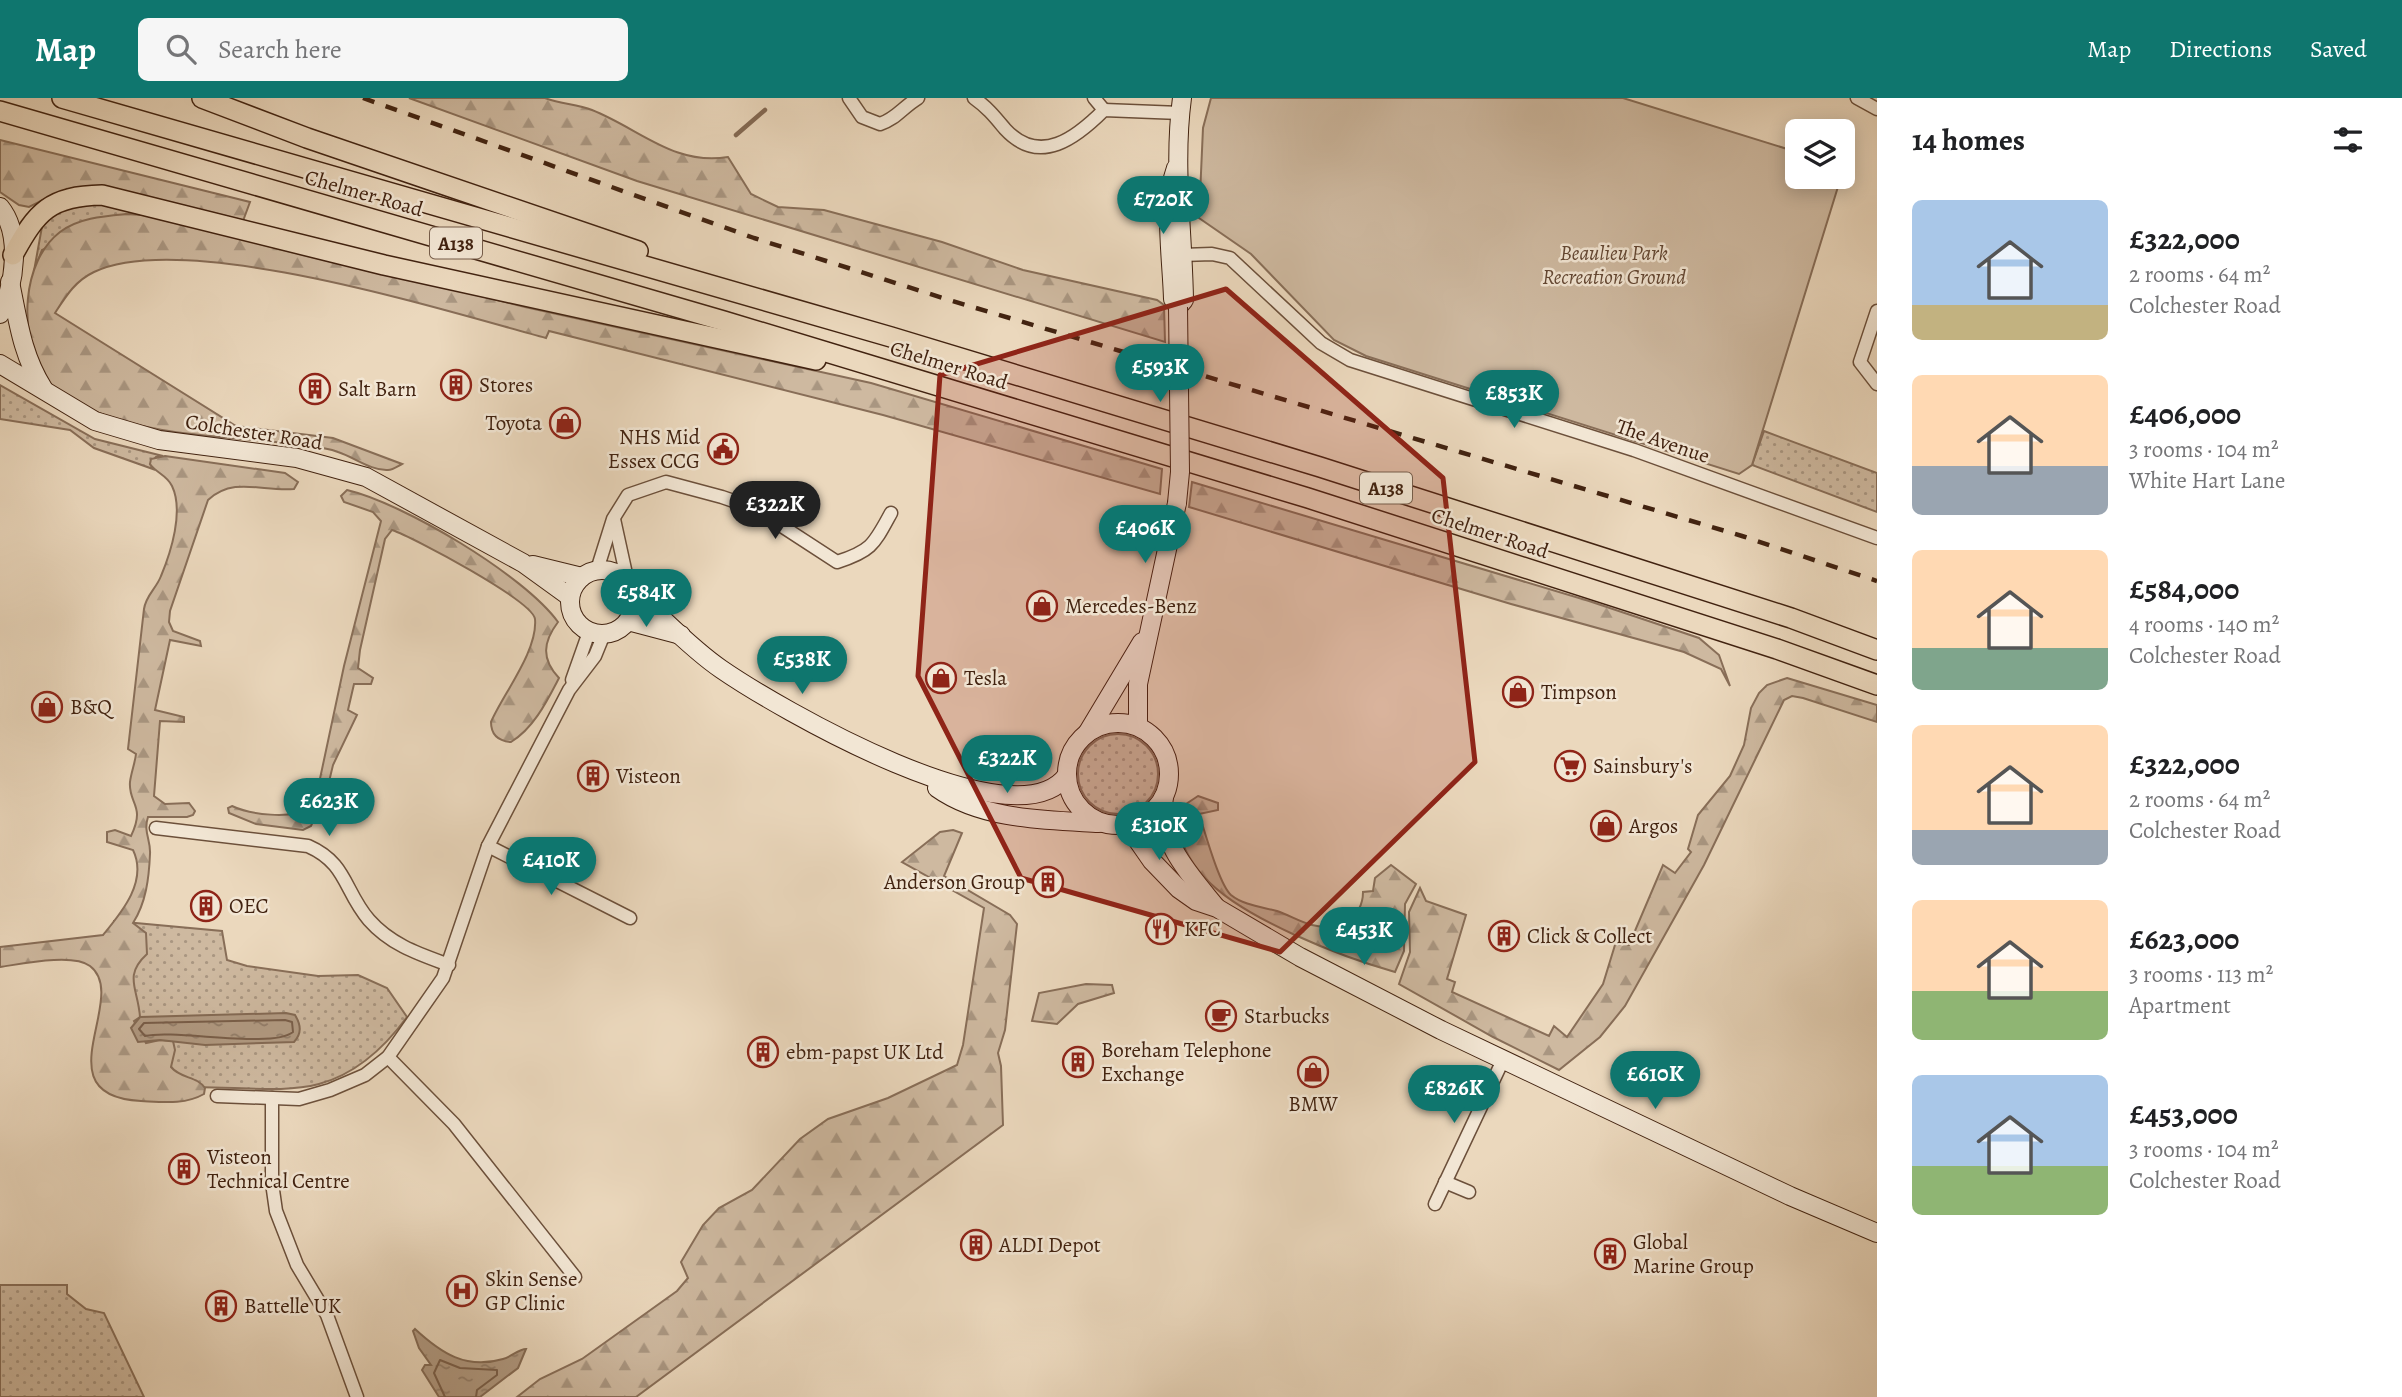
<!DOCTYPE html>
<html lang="en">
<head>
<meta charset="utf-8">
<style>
	:root { --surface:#fff; --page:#f6f6f6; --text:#202124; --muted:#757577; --accent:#0f766e }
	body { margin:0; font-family:Alegreya,serif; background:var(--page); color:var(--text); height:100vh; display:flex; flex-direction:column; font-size:26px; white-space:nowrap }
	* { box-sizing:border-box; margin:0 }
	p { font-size:23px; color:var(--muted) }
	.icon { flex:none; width:38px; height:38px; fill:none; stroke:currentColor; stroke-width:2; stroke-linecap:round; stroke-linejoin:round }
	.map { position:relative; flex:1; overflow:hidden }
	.side { display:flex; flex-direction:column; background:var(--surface); width:525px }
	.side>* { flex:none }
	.tools { position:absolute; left:1785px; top:21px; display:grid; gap:14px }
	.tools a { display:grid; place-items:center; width:70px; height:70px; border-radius:10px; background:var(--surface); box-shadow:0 4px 18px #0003; font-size:35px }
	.price { position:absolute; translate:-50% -60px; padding:0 16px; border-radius:24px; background:var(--accent); color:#fff; font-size:23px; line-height:46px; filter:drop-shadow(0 2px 4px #0008) }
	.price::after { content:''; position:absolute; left:50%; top:42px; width:21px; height:16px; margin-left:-10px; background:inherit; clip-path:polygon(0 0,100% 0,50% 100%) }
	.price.on { background:#222; color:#fff }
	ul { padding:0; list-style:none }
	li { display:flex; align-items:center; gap:21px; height:175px; padding:0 35px }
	li span { display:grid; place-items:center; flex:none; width:196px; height:140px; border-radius:10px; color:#555 }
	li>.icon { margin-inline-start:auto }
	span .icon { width:84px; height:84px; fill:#fffc; stroke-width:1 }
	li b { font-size:30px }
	h2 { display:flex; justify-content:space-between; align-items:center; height:84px; padding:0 35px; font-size:30px }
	header { display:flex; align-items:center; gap:42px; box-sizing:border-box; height:98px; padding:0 35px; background:var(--accent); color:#fff }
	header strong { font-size:33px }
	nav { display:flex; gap:38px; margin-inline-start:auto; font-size:24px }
	.search { width:490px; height:63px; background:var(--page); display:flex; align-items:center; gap:18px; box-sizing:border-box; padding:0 24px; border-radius:10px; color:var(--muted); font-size:26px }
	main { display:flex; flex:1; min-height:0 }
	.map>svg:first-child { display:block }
	.grass { fill:url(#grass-dots); stroke:#886e58; stroke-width:2 }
	.forest { fill:url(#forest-firs); stroke:#886e58; stroke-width:2 }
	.park { fill:#ceb9a0; stroke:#886e58; stroke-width:2 }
	.water { fill:url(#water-ripples); stroke:#846a54; stroke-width:2 }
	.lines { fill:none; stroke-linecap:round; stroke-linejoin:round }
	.shore { stroke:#795e49; stroke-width:2 }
	.stream { stroke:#846a54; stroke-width:4.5 }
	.street-casing { stroke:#6c503b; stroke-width:15 }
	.secondary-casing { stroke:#412210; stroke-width:20 }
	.primary-casing { stroke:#412210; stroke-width:22 }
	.street { stroke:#f2e6d4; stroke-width:12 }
	.secondary { stroke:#f2e6d4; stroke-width:18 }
	.primary { stroke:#ebd8bd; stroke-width:19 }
	.rail { stroke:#412210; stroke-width:4.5; stroke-dasharray:12 12; stroke-linecap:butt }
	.secondary-bridge-casing { stroke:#412210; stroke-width:20; stroke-linecap:butt }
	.secondary-bridge { stroke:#f2e6d4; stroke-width:18 }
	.marked { fill:#8f2418; fill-opacity:0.2; stroke:#8f2418; stroke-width:5; stroke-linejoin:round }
	.labels { text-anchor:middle; stroke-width:5; stroke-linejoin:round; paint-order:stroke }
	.shield { fill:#f2e6d4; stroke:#765d4b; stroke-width:2 }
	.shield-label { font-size:19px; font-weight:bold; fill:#412210 }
	.street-label { font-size:21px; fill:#412210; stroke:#f2e6d4 }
	.park-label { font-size:21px; font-style:italic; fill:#644834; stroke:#f2e6d4 }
	.poi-label { font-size:21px; fill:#412210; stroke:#f2e6d4; text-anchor:start }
</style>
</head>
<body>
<header>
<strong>Map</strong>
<div class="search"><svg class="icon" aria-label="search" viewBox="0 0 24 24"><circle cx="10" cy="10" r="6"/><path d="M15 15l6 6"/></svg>Search here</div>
<nav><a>Map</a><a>Directions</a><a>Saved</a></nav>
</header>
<main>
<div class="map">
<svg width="1877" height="1299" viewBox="0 0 1877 1299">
	<defs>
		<pattern id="grass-dots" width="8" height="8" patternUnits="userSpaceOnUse" patternTransform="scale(1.75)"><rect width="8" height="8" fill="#ceb9a0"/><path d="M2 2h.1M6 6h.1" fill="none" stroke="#a99681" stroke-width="1.8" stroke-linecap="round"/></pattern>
		<pattern id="forest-firs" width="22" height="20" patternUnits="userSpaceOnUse" patternTransform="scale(1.75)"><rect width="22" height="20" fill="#ceb9a0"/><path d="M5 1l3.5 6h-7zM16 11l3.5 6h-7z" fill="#a99681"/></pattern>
		<pattern id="water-ripples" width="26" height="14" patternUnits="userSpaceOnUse" patternTransform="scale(1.75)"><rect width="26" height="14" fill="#b19a82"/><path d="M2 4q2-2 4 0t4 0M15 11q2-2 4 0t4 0" fill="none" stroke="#927d69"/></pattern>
	</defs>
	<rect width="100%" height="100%" fill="#ebd8bd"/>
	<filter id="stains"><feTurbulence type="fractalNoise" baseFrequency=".00286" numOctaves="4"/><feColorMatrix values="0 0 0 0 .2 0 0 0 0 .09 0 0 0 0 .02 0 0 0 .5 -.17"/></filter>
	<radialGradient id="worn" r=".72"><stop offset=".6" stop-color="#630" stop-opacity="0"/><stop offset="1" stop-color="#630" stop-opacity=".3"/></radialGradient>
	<!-- grass -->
	<g class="grass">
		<path d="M101,106L159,118L126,116L42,152L34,173L43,123L68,108Z"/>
		<path d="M0,287L95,341L163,358L156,359L150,366L153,371L94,350L70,332L0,321Z"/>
		<path d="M1764,333L1877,375V414L1752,367Z"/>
		<circle cx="1118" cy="676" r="40"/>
		<path d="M114,823L222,833L227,862L247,868L318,878L358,877L387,890L407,919C385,949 356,976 319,986C292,993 262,991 234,990C193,989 151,988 110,987Z"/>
		<path d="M0,1187H67V1196L86,1211L104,1215L144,1299H0Z"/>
	</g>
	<!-- forest -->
	<g class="forest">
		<path d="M409,0H545C560,6 577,6 592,12C640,31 674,68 728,59L751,96L778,109L824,112L942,144L1023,172L1157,202L1164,207L1165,244L637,83Z"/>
		<path d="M0,42L250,104L243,123L59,94L29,109L19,107L0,94Z"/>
		<path d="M126,116L159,118L525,209L871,285L1162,371L1160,396L883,317L549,233L546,240C445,213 185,131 94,174C75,183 66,198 55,215L236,328L333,340L402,366C398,368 393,372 388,372C371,373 354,359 338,354C328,350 318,349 307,348C236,337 156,341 89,311C72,304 52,291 43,276C19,236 21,164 60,134C78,120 104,118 126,116Z"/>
		<path d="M165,358L285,375L298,384L294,391C263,394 234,378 208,402L170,513L169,524L173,533L200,543L201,548L170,542L155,612L184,619V624L160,623L154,698L165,706L189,705L195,713L193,717L187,719H148C143,734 151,742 150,756C149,780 146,805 133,825L146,835L147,856C123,878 138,890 140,919L134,923L146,945L160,942L173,943L175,952L171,969C181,981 197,978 205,990L204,996C185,1007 162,1004 141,1003C40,998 131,899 90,868C73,855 21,866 0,869V849L103,837C122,814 148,783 133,752L107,744V734L115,732L131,738C146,707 128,706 130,684C131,675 135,665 136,656L128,651L144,511C146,497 156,491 161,478C171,454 184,413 172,388C167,377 156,375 150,366L151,361Z"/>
		<path d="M1192,384L1589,503L1699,540L1719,557L1730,588L1721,571L1684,554L1511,506L1189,409Z"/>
		<path d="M347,392C403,405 524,477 558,524C543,544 541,561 559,580C547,603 534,630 511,644C498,643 491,637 491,624C503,596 538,553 535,521C533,503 413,439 392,432L385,441L360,552L358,570L373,580L371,586H354L348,612L357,617L333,667L327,692L311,728L303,732L256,726L229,715L228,710L232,708C251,717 290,721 310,711L318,690L344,568L381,423L373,414L344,404L341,398Z"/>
		<path d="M1787,580L1877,607V624L1803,600L1792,598L1784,602L1704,767L1625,908L1600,939L1559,972L1493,939L1399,886L1410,854L1409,814L1420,790L1426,803L1466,817L1447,881L1455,884L1452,894L1549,938L1554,928L1567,939L1603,886L1615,847H1629L1663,767L1675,775L1691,754L1688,751L1698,717L1730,678L1744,647L1751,610L1759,595L1767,587Z"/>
		<path d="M1198,698L1218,705V712L1199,716C1205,734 1219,786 1231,797C1243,807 1262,809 1277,813C1289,817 1300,824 1312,827C1336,833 1363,821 1363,794L1373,793L1375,780L1391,767L1416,786L1405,806L1404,853L1395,874C1342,859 1243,821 1205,780C1189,763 1179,742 1174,719L1183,708Z"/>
		<path d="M953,732L962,735L944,778L1010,817L1017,826L1005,932L998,955L1001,968L1003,1027L636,1299H517L540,1281L582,1261L677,1193L688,1180L681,1164L703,1127L719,1110L752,1092L800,1041L828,1021L888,1000L957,967L963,947L984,810L902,764L940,734Z"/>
		<path d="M1086,886L1112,887L1114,895L1078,906L1057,926L1032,923L1039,895Z"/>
	</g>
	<!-- park -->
	<path class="park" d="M1211,0H1623L1797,54V79H1841L1752,367L1739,376L1366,258L1334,242L1251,156L1199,120L1203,30Z"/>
	<!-- water -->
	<g class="water">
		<path d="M286,915L295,917C301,927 302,935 294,944L205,947L160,942L138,944L131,930L140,919Z"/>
		<path d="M415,1231C441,1255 466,1272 503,1261C511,1259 519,1251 526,1251L518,1270L480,1299H439L422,1272L425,1267H431L419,1250L413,1233Z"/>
	</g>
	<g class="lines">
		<!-- shore -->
		<g class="shore">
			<path d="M285,922L292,924L293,934C272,951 175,931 145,938L139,931L144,925Z"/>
			<path d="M445,1299L434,1275L440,1262L460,1270L497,1272V1277L477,1292L476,1299"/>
		</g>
		<!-- stream -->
		<path class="stream" d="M736,37L765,12"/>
		<!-- street casing -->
		<g class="street-casing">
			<g id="street">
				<path d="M849,0L862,19L880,26C896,21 903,9 918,0"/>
				<path d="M974,0C988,10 995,19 1005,31C1040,69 1077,39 1104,12L1180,15"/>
				<path d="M1094,0L1104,12"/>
				<path d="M1857,0L1877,11"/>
				<path d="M1182,157L1212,156L1230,160L1321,245L1350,262L1634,352L1877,440"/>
				<path d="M1877,213L1860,264L1877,286"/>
				<path d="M614,421L628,485"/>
				<path d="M597,472L613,421L628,397L666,384L722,399L754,410L837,464C872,453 874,446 891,415"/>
				<path d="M572,582L589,534"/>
				<path d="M156,730L308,748C347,765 344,793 369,822C391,847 419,856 449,867"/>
				<path d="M488,748L630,820"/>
				<path d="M388,959L454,1026L575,1179"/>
				<path d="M217,998L299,1001L330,992L365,977L388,959L443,880L488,748L569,592L595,558L604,536"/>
				<path d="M272,1000V1085L276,1113L297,1167L327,1217L357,1299"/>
				<path d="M1445,1084L1469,1094"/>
				<path d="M1435,1106L1503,962"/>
			</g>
		</g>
		<!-- secondary casing -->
		<g class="secondary-casing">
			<g id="secondary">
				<path d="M1176,70C1163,105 1172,163 1173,201L1178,209L1184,202C1183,135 1173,67 1182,0"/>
				<path d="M0,109C22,136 15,187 0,216"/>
				<path d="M10,184C18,222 22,257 43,290"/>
				<path d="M0,266L95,323L159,342L297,360L366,379L523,465L570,499"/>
				<path d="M533,467L582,479"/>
				<circle cx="602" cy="504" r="32"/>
				<path d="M633,494C662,519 690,550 721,571C776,609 1016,749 1067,677"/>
				<path d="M628,523L681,537"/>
				<circle cx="1118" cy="676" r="51"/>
				<path d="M1138,628V586L1177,405"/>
				<path d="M1088,634L1142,544"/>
				<path d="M937,690C982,722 1046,722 1099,725"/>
				<path d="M1164,699C1157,743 1190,777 1216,809"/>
				<path d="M1127,727L1152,763L1179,791L1196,803L1217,810L1300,859L1441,932L1790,1098L1877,1135"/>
			</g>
		</g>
		<!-- primary casing -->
		<g class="primary-casing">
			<g id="primary">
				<path d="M62,0L891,239L1320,369L1791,520L1877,552"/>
				<path d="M202,0L307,40L638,153"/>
				<path d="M0,13L724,223L1308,400L1777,551L1877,587"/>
				<path d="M13,157C37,113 50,98 102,97L384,167L816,262"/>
			</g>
		</g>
		<!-- street -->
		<use href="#street" class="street"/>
		<!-- secondary -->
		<use href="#secondary" class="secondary"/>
		<!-- primary -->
		<use href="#primary" class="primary"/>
		<!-- rail -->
		<path class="rail" d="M363,0L754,140L949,202L1742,438L1877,483"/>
		<!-- secondary-bridge casing -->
		<g class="secondary-bridge-casing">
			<path id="secondary-bridge" d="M1177,405L1180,374L1178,209"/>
		</g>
		<!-- secondary-bridge -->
		<use href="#secondary-bridge" class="secondary-bridge"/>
	</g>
	<!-- marked area -->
	<path class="marked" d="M1226,191L1443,380L1475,664L1280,854L1021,780L918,578L940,277Z"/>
	<!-- icons -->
	<defs>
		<g id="building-ring" transform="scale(1.575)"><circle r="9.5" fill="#f2e6d4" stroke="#8f2418" stroke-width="1.5"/><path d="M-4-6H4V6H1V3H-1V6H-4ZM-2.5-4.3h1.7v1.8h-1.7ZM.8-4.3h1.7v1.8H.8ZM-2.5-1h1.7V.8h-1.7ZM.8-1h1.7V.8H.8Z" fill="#8f2418"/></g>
		<g id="shop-ring" transform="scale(1.575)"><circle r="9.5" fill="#f2e6d4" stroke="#8f2418" stroke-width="1.5"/><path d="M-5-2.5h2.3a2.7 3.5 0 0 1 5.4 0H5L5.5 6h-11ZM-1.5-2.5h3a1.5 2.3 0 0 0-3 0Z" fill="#8f2418"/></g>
		<g id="civic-ring" transform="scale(1.575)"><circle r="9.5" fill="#f2e6d4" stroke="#8f2418" stroke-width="1.5"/><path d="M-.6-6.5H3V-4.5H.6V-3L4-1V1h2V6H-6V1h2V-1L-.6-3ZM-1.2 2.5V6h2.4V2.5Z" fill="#8f2418"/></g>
		<g id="supermarket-ring" transform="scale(1.575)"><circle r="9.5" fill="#f2e6d4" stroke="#8f2418" stroke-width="1.5"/><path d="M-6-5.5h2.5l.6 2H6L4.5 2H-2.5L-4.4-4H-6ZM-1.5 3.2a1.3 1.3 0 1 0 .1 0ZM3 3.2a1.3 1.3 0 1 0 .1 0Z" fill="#8f2418"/></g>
		<g id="restaurant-ring" transform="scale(1.575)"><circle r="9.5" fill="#f2e6d4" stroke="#8f2418" stroke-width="1.5"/><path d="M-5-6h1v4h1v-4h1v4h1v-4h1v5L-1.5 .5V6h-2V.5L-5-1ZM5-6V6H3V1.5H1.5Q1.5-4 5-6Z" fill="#8f2418"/></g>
		<g id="cafe-ring" transform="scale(1.575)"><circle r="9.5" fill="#f2e6d4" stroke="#8f2418" stroke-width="1.5"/><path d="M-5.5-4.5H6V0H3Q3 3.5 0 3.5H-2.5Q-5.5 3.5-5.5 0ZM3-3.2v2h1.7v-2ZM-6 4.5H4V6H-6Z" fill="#8f2418"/></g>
		<g id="hospital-ring" transform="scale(1.575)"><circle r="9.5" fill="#f2e6d4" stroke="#8f2418" stroke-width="1.5"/><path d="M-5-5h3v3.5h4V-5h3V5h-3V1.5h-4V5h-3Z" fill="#8f2418"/></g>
	</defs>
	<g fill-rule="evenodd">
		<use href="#building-ring" x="456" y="287"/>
		<use href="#building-ring" x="315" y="291"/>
		<use href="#shop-ring" x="565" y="325"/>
		<use href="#civic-ring" x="723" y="351"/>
		<use href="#shop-ring" x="1042" y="508"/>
		<use href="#shop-ring" x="941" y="580"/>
		<use href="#shop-ring" x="1518" y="594"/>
		<use href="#shop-ring" x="47" y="609"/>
		<use href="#supermarket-ring" x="1570" y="668"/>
		<use href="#building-ring" x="593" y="678"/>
		<use href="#shop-ring" x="1606" y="728"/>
		<use href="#building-ring" x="1048" y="784"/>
		<use href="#building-ring" x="206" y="808"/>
		<use href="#restaurant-ring" x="1161" y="831"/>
		<use href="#building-ring" x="1504" y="838"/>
		<use href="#cafe-ring" x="1221" y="918"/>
		<use href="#building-ring" x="763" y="954"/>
		<use href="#building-ring" x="1078" y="964"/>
		<use href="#shop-ring" x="1313" y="974"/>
		<use href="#building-ring" x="184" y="1071"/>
		<use href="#building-ring" x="976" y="1147"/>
		<use href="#building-ring" x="1610" y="1156"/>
		<use href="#hospital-ring" x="462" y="1193"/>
		<use href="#building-ring" x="221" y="1208"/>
	</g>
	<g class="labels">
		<!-- shield labels -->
		<g class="shield">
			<rect x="430" y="129.5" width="52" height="31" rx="5"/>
			<rect x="1360" y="374.5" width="52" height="31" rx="5"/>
		</g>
		<g class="shield-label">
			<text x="456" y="152">A138</text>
			<text x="1386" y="397">A138</text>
		</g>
		<!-- street labels -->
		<g class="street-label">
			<text transform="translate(364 95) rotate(16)" y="7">Chelmer Road</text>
			<text transform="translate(949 267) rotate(17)" y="7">Chelmer Road</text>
			<text transform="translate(254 334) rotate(9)" y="7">Colchester Road</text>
			<text transform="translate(1663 343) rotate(19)" y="7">The Avenue</text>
			<text transform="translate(1490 435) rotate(18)" y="7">Chelmer Road</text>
		</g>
		<!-- park labels -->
		<g class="park-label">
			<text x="1614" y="162">Beaulieu Park<tspan x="1614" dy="24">Recreation Ground</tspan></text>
		</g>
		<!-- poi labels -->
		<g class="poi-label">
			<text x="479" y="294">Stores</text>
			<text x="338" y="298">Salt Barn</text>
			<text x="542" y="332" text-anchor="end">Toyota</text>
			<text x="700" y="346" text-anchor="end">NHS Mid<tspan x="700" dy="24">Essex CCG</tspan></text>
			<text x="1065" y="515">Mercedes-Benz</text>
			<text x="964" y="587">Tesla</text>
			<text x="1541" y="601">Timpson</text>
			<text x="70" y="616">B&amp;Q</text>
			<text x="1593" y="675">Sainsbury's</text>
			<text x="616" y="685">Visteon</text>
			<text x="1629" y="735">Argos</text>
			<text x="1025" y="791" text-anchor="end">Anderson Group</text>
			<text x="229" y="815">OEC</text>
			<text x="1184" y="838">KFC</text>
			<text x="1527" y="845">Click &amp; Collect</text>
			<text x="1244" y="925">Starbucks</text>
			<text x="1101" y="959">Boreham Telephone<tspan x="1101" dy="24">Exchange</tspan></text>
			<text x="786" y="961">ebm-papst UK Ltd</text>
			<text x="1313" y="1013" text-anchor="middle">BMW</text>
			<text x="207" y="1066">Visteon<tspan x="207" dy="24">Technical Centre</tspan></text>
			<text x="1633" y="1151">Global<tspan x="1633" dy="24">Marine Group</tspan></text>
			<text x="999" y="1154">ALDI Depot</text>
			<text x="485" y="1188">Skin Sense<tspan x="485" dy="24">GP Clinic</tspan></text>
			<text x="244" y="1215">Battelle UK</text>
		</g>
	</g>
	<rect width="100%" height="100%" filter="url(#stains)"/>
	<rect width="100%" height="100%" fill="url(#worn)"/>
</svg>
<div class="tools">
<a><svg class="icon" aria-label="layers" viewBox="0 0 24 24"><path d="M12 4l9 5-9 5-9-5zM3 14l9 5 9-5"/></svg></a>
</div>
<b class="price" style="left:1163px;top:138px">£720K</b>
<b class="price" style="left:1160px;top:306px">£593K</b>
<b class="price" style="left:1514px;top:332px">£853K</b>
<b class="price on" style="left:775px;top:443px">£322K</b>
<b class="price" style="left:1145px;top:467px">£406K</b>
<b class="price" style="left:646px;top:531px">£584K</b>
<b class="price" style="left:802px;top:598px">£538K</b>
<b class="price" style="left:1007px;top:697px">£322K</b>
<b class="price" style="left:329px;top:740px">£623K</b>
<b class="price" style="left:1159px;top:764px">£310K</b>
<b class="price" style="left:551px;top:799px">£410K</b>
<b class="price" style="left:1364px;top:869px">£453K</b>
<b class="price" style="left:1655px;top:1013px">£610K</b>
<b class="price" style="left:1454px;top:1027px">£826K</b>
</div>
<section class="side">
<h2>14 homes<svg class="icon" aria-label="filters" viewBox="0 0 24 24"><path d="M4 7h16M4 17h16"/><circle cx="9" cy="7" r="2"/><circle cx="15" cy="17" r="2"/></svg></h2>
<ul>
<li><span style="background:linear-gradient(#a9c7e8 75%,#c2b280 0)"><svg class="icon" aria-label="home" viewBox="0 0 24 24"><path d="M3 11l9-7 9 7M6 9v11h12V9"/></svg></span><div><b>£322,000</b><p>2 rooms · 64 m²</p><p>Colchester Road</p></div></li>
<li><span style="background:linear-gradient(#ffd9b3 65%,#9aa5b1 0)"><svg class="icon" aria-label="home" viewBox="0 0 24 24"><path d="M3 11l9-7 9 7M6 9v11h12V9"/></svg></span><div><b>£406,000</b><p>3 rooms · 104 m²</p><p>White Hart Lane</p></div></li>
<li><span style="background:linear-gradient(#ffd9b3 70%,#7fa58c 0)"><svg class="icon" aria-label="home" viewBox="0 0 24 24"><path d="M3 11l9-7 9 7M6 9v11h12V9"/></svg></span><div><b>£584,000</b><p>4 rooms · 140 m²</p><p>Colchester Road</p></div></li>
<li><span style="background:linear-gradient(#ffd9b3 75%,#9aa5b1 0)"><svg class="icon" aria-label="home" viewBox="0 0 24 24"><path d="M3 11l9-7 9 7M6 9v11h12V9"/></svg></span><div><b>£322,000</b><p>2 rooms · 64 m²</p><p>Colchester Road</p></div></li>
<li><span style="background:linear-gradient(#ffd9b3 65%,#8fb573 0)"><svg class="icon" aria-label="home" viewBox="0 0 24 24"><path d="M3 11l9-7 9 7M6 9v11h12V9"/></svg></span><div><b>£623,000</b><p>3 rooms · 113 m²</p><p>Apartment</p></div></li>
<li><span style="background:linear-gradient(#a9c7e8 65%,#8fb573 0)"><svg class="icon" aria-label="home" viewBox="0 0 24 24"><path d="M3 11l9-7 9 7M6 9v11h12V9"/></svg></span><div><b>£453,000</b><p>3 rooms · 104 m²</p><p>Colchester Road</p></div></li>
</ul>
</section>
</main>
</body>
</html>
